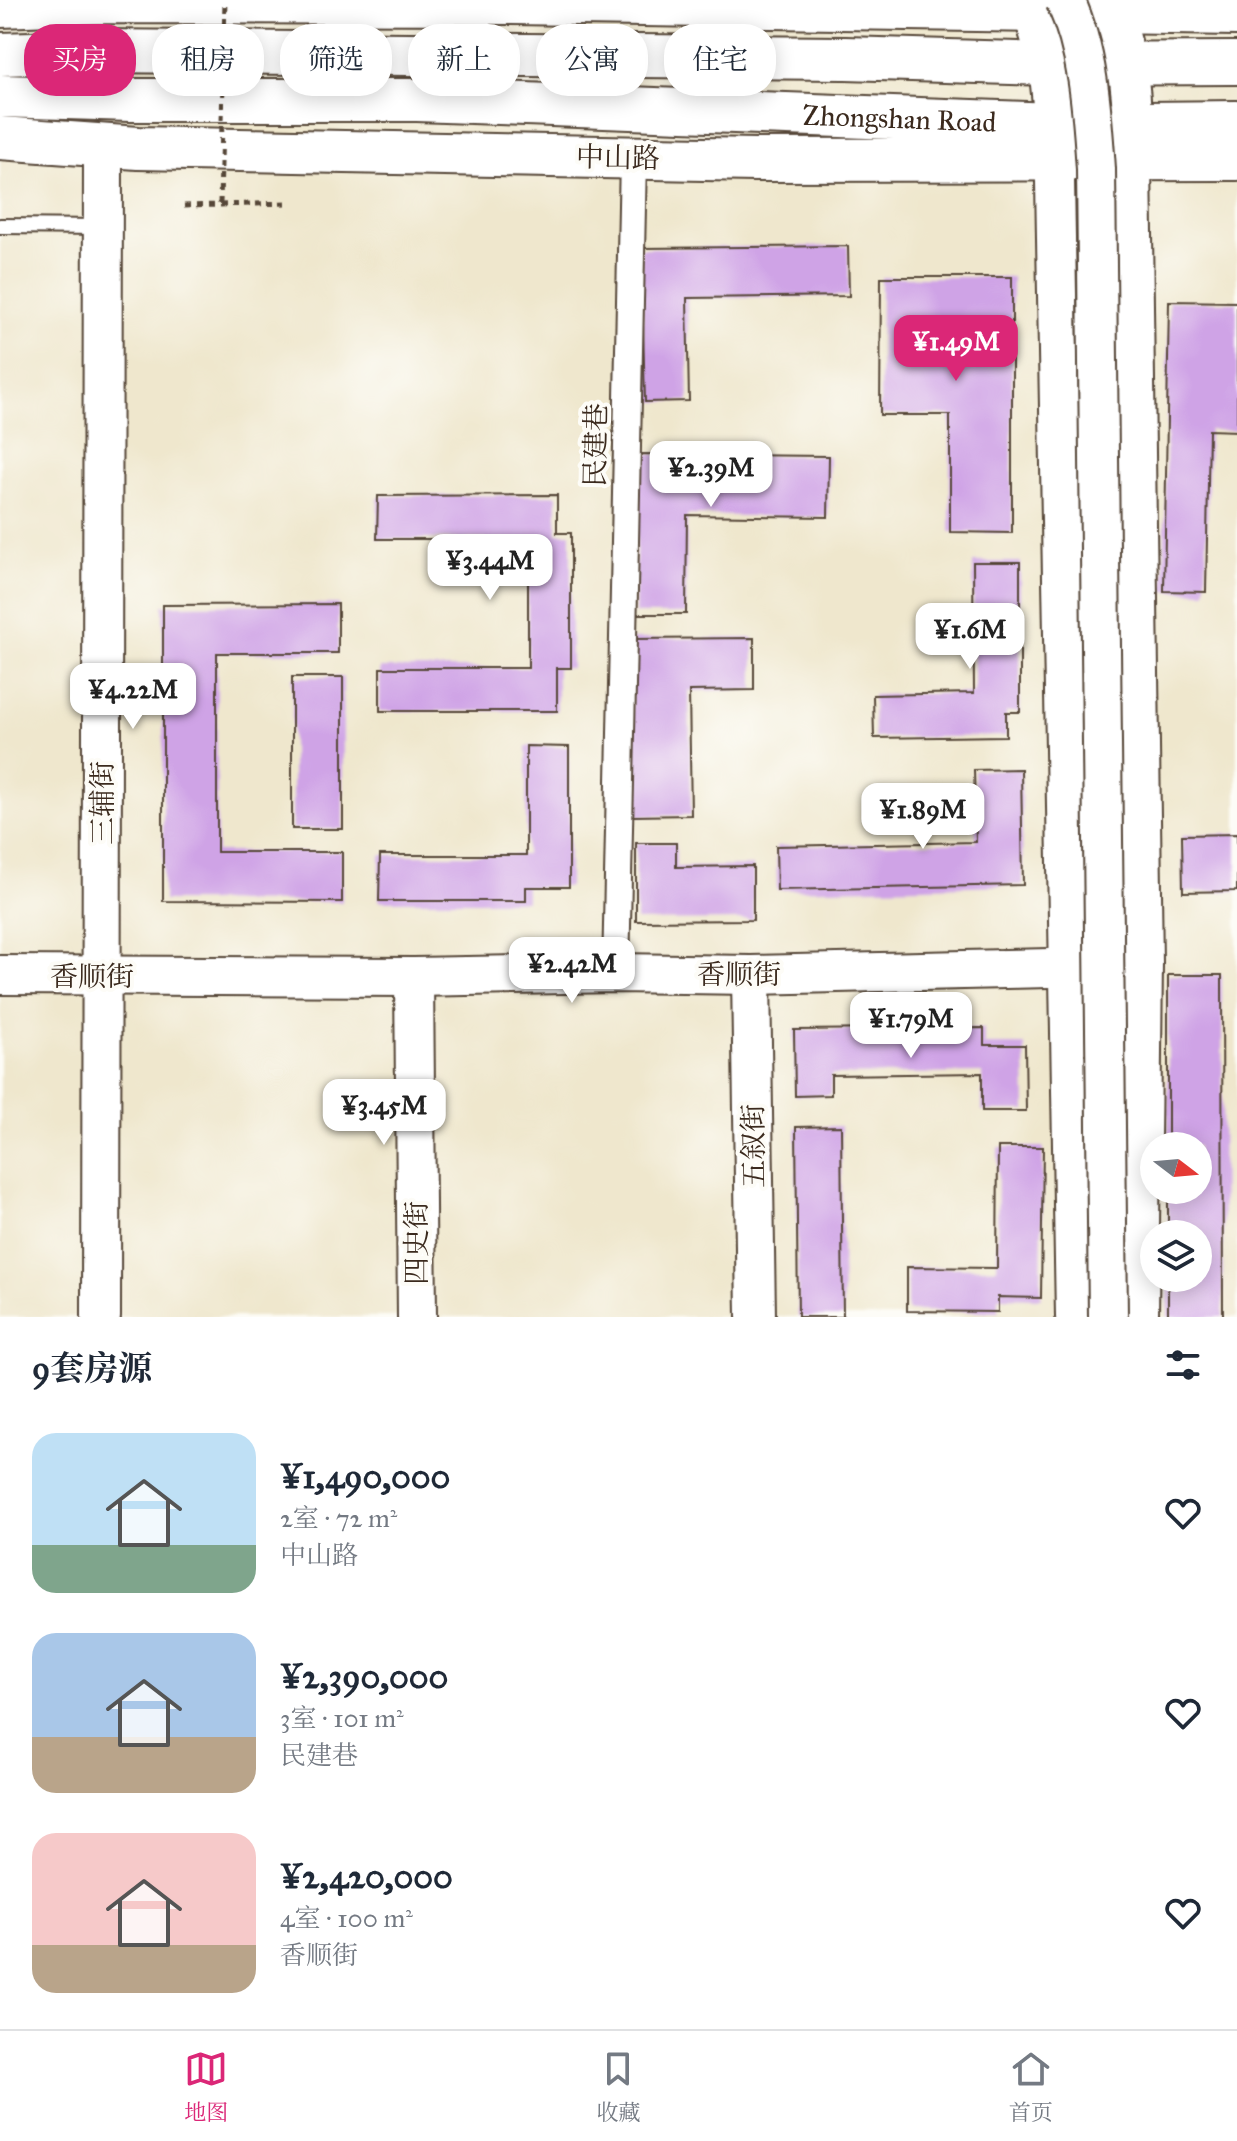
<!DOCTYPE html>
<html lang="zh">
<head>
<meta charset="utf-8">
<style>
	:root { --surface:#fff; --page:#f6f6f7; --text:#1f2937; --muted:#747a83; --line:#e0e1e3; --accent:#db2777 }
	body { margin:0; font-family:"IM FELL Great Primer","Noto Serif SC",serif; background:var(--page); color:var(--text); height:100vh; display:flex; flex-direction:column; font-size:30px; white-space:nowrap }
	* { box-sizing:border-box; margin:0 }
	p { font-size:26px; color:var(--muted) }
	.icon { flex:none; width:44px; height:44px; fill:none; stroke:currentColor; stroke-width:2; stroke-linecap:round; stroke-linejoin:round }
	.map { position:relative; height:1317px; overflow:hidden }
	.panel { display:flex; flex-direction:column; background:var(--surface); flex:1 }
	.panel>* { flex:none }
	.hud { position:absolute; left:24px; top:24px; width:800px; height:72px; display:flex; gap:16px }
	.needle { width:52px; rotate:106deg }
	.controls { position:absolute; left:1140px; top:1132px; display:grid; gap:16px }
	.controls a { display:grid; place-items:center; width:72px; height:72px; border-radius:50%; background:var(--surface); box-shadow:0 4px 20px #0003; font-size:40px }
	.price { position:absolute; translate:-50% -68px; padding:0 18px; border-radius:16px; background:#fff; color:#222; font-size:26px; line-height:52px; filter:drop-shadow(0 2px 4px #0008) }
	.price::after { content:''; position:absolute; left:50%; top:48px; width:24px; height:18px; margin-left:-12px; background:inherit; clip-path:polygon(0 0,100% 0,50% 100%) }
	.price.current { background:var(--accent); color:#fff }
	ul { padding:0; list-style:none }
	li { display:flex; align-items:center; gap:24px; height:200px; padding:0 32px }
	li span { display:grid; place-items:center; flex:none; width:224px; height:160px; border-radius:24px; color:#555 }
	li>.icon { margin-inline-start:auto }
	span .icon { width:96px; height:96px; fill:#fffc; stroke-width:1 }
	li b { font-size:34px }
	h2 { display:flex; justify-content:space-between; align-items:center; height:96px; padding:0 32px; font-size:34px }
	.chip { padding:0 28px; border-radius:32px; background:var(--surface); box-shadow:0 4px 20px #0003; font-size:28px; line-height:72px }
	.chip.current { background:var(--accent); color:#fff }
	.dock { display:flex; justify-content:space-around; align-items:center; height:112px; border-top:2px solid var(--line); background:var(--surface); font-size:22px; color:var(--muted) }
	.dock a { display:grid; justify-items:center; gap:4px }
	.dock .current { color:var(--accent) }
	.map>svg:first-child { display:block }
	.building { fill:#cfa3e6 }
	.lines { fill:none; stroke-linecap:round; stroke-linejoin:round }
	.lane-casing { stroke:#564638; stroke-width:18 }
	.street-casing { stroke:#564638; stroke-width:30 }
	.secondary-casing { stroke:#564638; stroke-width:42 }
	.primary-casing { stroke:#564638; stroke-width:46 }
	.path { stroke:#564638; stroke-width:5; stroke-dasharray:6 6; stroke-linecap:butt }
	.lane { stroke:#fff; stroke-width:14 }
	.street { stroke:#fff; stroke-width:26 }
	.secondary { stroke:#fff; stroke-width:38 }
	.primary { stroke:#fff; stroke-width:42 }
	.secondary-bridge-casing { stroke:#564638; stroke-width:42; stroke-linecap:butt }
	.path-bridge { stroke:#564638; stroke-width:5; stroke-dasharray:6 6; stroke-linecap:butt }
	.secondary-bridge { stroke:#fff; stroke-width:38 }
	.labels { text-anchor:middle; stroke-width:8; stroke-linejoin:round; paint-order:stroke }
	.street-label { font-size:28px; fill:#3b2a1e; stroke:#fdfcf7 }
</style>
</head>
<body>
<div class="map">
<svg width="1237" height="1317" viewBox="0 0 1237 1317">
	<rect width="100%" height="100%" fill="#fdfcf7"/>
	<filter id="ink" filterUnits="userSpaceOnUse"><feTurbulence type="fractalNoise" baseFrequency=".0125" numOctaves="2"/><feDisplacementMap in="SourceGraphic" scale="16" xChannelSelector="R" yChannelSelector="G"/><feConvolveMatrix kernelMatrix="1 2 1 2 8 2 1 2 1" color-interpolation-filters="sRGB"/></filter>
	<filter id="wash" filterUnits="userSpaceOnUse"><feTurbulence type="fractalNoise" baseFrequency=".006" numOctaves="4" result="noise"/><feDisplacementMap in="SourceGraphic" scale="32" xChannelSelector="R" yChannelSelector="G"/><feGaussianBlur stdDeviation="1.8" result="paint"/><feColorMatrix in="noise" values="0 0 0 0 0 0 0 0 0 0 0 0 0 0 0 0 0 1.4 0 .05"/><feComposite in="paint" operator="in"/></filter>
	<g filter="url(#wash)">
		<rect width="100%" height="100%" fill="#efe7cd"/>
		<g id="blocks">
			<!-- building -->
			<g class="building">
				<path d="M848,246L849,296L687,298L689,401L645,402L641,248Z"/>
				<path d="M881,277H1012V533L950,532V415H880Z"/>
				<path d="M1169,301L1237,302V431L1209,430L1206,592L1164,591Z"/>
				<path d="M638,454L829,456L828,517L687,515L686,614H635Z"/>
				<path d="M557,495V533H571V668H557V711H380V668H528V539H377L378,496Z"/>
				<path d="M973,562H1020V712H1006V736L874,738L873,695L974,693Z"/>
				<path d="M338,604V653H217V852H342V902L163,901V605Z"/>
				<path d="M754,638V690L689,691L691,815L633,816L631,639Z"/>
				<rect x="292" y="677" width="51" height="152"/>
				<path d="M526,746L569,747V887H526V901H379L380,855H526Z"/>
				<path d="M1021,769L1023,885L777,890L776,846L976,842L974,770Z"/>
				<path d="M1237,834V891L1183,892L1182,835Z"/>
				<path d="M636,843H676V867L753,866V920L636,921Z"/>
				<path d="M1168,975H1222L1223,1317H1168V1278H1198V1234H1168V1190H1198V1146H1168Z"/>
				<path d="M984,1028V1045H1025L1026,1111H982V1073L831,1075V1095L795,1096L794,1030Z"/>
				<path d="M841,1126L843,1317H798L796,1127Z"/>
				<path d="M998,1147H1043L1041,1298L998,1297V1312L907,1311V1267L997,1268Z"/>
			</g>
		</g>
	</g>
	<g filter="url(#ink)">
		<use href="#blocks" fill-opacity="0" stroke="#564638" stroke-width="2"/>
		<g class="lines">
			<!-- lane casing -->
			<g class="lane-casing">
				<path id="lane" d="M0,226L102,227"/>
			</g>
			<!-- street casing -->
			<g class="street-casing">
				<path id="street" d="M616,973L633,158"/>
			</g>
			<!-- secondary casing -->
			<g class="secondary-casing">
				<g id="secondary">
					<path d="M1029,0L1048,64L1054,124L1075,1317"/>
					<path d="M1107,0C1130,48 1134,108 1132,160L1143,964L1139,1317"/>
					<path d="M0,975L414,977L616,973L751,975L1093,967"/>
					<path d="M751,975L756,1317"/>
					<path d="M414,977L417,1317"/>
					<path d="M101,1317L103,145"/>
				</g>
			</g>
			<!-- primary casing -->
			<g class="primary-casing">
				<g id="primary">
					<path d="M0,6L103,2L512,3L1237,14"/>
					<path d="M0,54L95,51L845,58L1048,64L1237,63"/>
					<path id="s1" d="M0,96L131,100H417L1054,124L1237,122"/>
					<path d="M0,138L138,148L755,160L1237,159"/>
				</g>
			</g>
			<!-- path -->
			<path class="path" d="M184,206L287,203"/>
			<!-- lane -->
			<use href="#lane" class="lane"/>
			<!-- street -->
			<use href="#street" class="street"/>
			<!-- secondary -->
			<use href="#secondary" class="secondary"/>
			<!-- primary -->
			<use href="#primary" class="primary"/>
			<!-- secondary-bridge casing -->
			<g class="secondary-bridge-casing">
				<path id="secondary-bridge" d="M1065,0C1089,53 1092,112 1096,169L1108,1317"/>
			</g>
			<!-- path-bridge -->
			<path class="path-bridge" d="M220,204L225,0"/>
			<!-- secondary-bridge -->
			<use href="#secondary-bridge" class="secondary-bridge"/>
		</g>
	</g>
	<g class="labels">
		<!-- street labels -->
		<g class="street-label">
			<text dy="10" stroke="none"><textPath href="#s1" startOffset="900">Zhongshan Road</textPath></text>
			<text transform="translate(618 157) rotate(1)" y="10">中山路</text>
			<text transform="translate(595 445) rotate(-89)" y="10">民建巷</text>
			<text transform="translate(102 803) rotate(-90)" y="10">三辅街</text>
			<text x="739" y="984">香顺街</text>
			<text x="92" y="986">香顺街</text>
			<text transform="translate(753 1146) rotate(-91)" y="10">五叙街</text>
			<text transform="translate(416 1243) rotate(-90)" y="10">四史街</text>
		</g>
	</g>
</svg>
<div class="controls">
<a><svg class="needle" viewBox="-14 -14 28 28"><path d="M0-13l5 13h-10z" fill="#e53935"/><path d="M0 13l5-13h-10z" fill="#747a83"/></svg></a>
<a><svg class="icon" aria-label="layers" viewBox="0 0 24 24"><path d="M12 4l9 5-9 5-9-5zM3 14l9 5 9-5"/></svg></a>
</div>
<b class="price current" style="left:956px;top:383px">¥1.49M</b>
<b class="price" style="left:711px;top:509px">¥2.39M</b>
<b class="price" style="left:490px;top:602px">¥3.44M</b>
<b class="price" style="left:970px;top:671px">¥1.6M</b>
<b class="price" style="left:133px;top:731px">¥4.22M</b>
<b class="price" style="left:923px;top:851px">¥1.89M</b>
<b class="price" style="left:572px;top:1005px">¥2.42M</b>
<b class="price" style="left:911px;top:1060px">¥1.79M</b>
<b class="price" style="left:384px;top:1147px">¥3.45M</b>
<div class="hud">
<a class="chip current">买房</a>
<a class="chip">租房</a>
<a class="chip">筛选</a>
<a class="chip">新上</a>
<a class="chip">公寓</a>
<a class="chip">住宅</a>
</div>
</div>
<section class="panel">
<h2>9套房源<svg class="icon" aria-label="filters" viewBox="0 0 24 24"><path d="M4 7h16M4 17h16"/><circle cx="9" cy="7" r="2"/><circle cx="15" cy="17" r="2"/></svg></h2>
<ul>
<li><span style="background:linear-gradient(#bfe0f5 70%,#7fa58c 0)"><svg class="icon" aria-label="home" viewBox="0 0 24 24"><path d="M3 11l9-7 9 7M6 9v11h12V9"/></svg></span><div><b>¥1,490,000</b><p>2室 · 72 m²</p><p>中山路</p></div><svg class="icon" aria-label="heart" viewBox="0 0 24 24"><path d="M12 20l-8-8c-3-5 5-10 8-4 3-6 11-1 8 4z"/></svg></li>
<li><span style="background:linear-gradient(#a9c7e8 65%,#b9a48a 0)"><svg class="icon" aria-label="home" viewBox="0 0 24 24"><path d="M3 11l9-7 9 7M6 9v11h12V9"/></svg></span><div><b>¥2,390,000</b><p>3室 · 101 m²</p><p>民建巷</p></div><svg class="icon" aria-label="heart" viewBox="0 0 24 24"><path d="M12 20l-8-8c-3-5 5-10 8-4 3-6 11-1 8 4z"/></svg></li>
<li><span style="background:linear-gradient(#f6c9c9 70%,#b9a48a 0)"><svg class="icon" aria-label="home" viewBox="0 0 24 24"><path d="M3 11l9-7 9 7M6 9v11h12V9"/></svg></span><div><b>¥2,420,000</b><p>4室 · 100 m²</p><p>香顺街</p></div><svg class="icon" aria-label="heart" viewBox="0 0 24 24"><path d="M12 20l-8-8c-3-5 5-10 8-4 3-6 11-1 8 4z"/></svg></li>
</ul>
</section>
<nav class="dock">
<a class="current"><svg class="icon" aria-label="map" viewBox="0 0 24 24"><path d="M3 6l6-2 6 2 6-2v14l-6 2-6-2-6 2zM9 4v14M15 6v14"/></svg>地图</a>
<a><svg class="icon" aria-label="saved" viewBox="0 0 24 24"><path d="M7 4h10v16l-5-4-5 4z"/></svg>收藏</a>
<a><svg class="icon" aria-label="home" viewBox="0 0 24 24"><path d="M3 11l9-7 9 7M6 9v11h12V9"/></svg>首页</a>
</nav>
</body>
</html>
